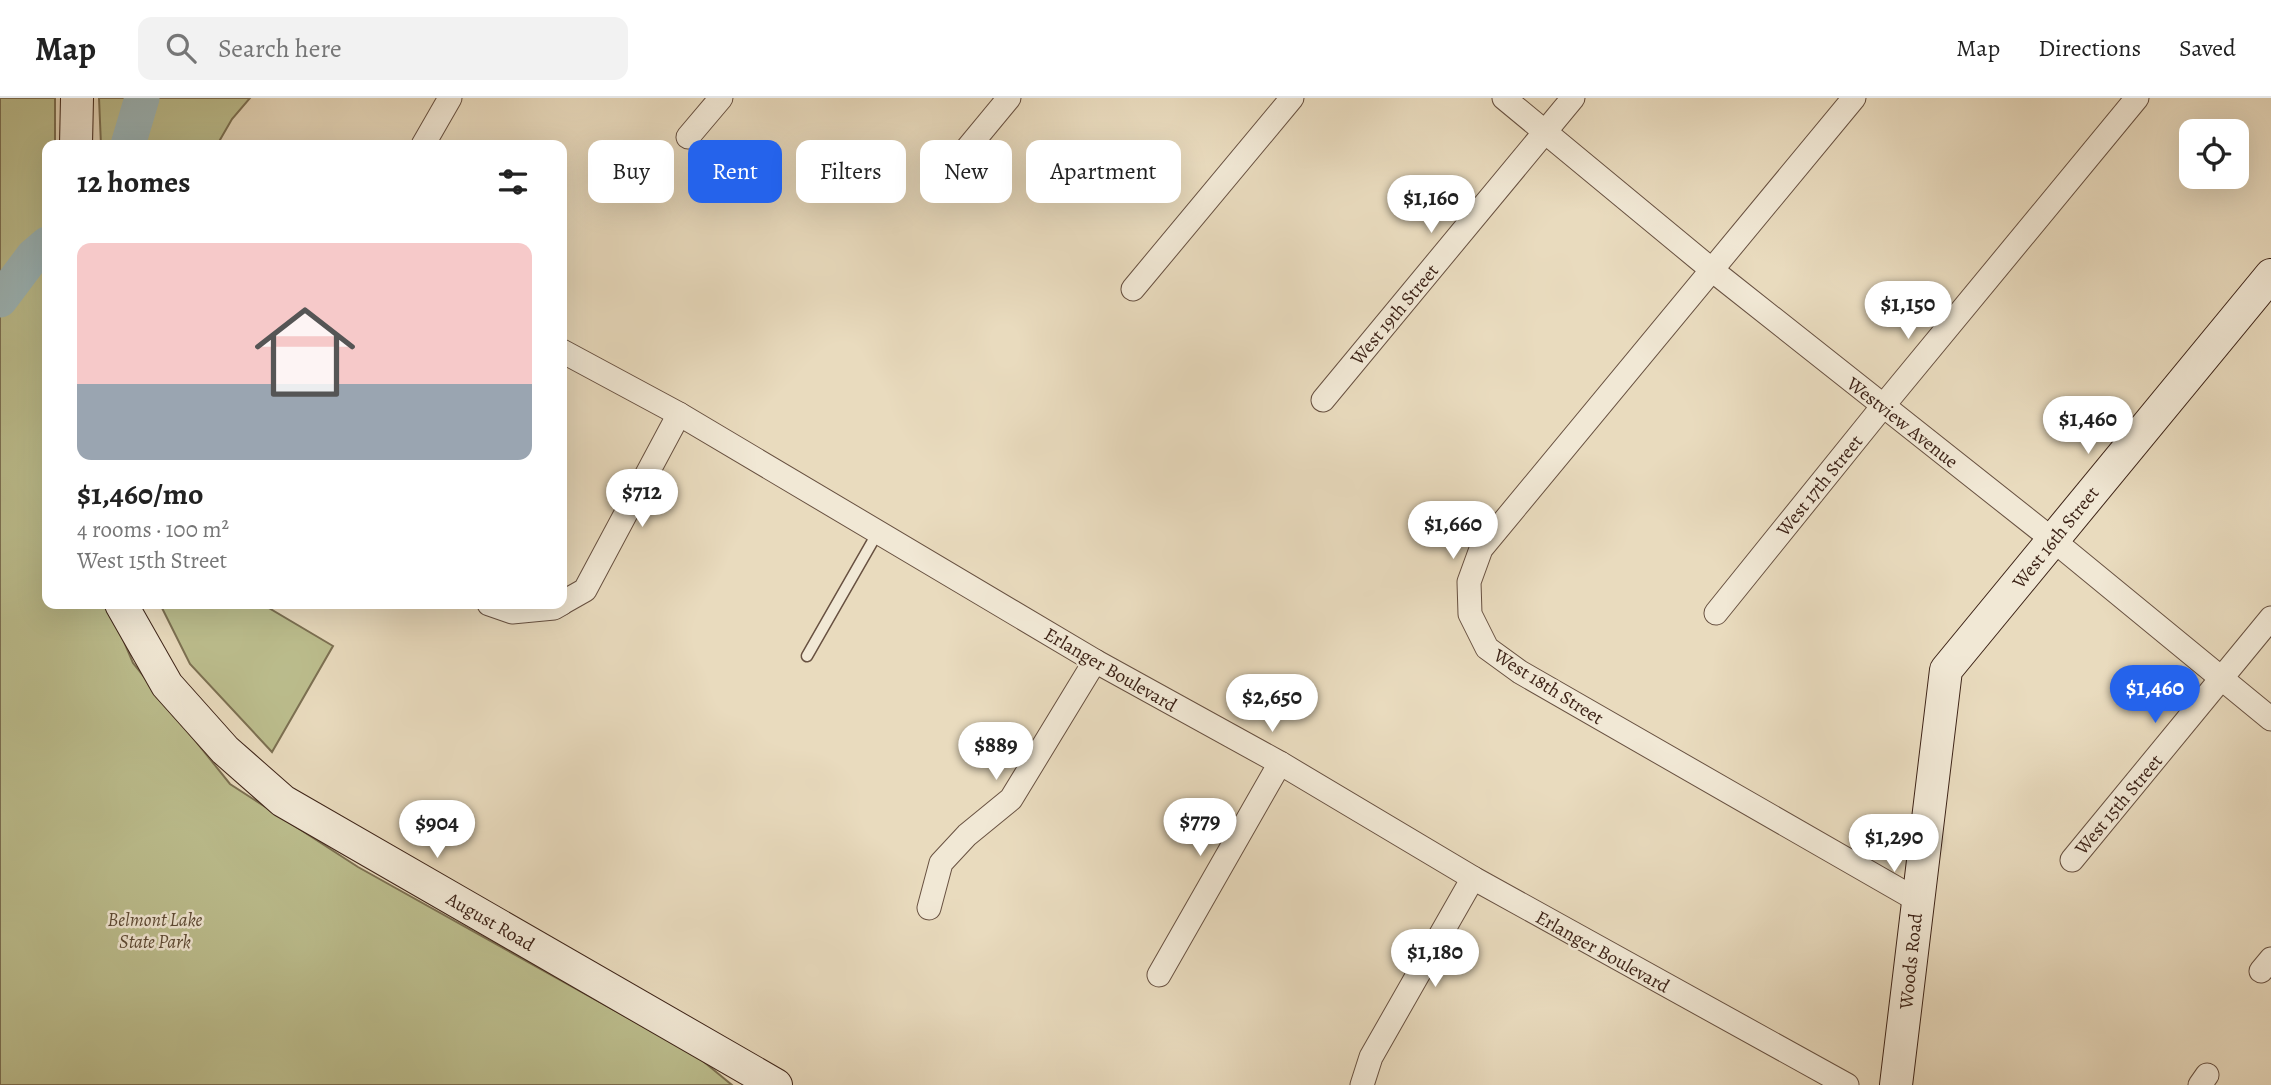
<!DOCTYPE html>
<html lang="en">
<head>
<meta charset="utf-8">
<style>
	:root { --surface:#fff; --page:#f2f2f2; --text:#222; --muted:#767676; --line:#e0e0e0; --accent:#2563eb }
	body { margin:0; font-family:Alegreya,serif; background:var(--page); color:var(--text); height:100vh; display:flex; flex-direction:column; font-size:26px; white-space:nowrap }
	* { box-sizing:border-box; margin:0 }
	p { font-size:23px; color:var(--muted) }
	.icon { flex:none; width:38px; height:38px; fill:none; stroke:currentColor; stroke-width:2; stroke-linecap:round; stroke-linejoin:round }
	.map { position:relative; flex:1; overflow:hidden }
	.sheet { position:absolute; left:42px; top:42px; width:525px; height:469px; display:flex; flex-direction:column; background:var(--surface); border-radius:14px; box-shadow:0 7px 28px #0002 }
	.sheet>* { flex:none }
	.banner { position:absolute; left:588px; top:42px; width:665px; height:63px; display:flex; gap:14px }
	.buttons { position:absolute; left:2179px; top:21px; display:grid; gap:14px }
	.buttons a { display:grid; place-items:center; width:70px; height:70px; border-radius:14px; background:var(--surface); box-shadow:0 7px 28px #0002; font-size:35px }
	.price { position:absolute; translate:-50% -60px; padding:0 16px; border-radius:24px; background:#fff; color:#222; font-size:23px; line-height:46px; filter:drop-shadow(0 2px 4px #0008) }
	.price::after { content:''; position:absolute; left:50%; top:42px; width:21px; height:16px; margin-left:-10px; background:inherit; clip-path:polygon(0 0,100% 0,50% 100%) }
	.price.on { background:var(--accent); color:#fff }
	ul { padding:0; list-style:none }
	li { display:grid; align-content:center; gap:14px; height:371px; padding:0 35px }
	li+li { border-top:2px solid var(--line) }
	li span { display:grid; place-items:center; height:217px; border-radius:14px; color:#555 }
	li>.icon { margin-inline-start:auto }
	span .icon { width:126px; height:126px; fill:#fffc; stroke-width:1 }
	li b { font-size:30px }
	h2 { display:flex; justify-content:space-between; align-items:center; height:84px; padding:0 35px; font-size:30px }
	.tag { padding:0 24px; border-radius:14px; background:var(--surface); box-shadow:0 7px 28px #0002; font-size:24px; line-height:63px }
	.tag.on { background:var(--accent); color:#fff }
	header { display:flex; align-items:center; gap:42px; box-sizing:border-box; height:98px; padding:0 35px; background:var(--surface); border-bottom:2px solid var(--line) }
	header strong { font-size:33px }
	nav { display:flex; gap:38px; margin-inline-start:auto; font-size:24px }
	.search { width:490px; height:63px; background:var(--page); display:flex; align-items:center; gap:18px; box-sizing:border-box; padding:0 24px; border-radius:14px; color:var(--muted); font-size:26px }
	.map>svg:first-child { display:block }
	.green { fill:#bcbe8e; stroke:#7c7052; stroke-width:2 }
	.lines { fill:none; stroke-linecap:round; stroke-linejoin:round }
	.river { stroke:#9cb8bc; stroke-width:35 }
	.lane-casing { stroke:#685141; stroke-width:13 }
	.street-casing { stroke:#685141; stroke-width:25 }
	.secondary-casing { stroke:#3d2317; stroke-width:34 }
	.lane { stroke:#f1e8d5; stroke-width:10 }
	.street { stroke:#f1e8d5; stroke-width:23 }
	.secondary { stroke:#f1e8d5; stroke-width:32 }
	.labels { text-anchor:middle; stroke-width:5; stroke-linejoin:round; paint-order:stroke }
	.street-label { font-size:19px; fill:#3d2317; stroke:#f1e8d5 }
	.park-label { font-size:19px; font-style:italic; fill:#5d4a35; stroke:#f1e8d5 }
</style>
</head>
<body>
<header>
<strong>Map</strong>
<div class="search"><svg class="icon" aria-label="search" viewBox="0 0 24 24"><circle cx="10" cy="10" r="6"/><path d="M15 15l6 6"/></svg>Search here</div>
<nav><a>Map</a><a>Directions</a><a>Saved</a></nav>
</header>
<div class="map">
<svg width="2271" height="987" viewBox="0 0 2271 987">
	<rect width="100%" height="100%" fill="#e9dbbe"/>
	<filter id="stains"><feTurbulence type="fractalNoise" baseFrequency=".00286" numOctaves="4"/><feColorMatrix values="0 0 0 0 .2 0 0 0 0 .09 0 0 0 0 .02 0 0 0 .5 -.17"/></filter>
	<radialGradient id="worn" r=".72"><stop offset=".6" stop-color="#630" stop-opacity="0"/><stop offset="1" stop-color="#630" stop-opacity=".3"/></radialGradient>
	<!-- green -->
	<g class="green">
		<path d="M0,0H55V47H47V506H108L133,565L230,686L358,769L698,959L732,987H0Z"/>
		<path d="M99,0H250L232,21L217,47H101Z"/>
		<path d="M160,506H262L333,548L272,654L190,566Z"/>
	</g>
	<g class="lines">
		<!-- river -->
		<g class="river">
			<path d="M128,47L142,0"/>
			<path d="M0,202L33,158L47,146"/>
		</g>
		<!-- lane casing -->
		<g class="lane-casing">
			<path id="lane" d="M807,558L878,434"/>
		</g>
		<!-- street casing -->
		<g class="street-casing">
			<g id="street">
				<path d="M1504,0L1712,172L2053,442L2271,621"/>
				<path d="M1854,0L1481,451L1469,484L1470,516L1487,550L1520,574L1917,802"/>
				<path d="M688,39L721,0"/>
				<path d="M423,47L450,0"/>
				<path d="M942,81L1009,0"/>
				<path d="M1133,191L1292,0"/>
				<path d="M562,253L679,316L1095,563L1280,665L1473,780L1847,987"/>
				<path d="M1323,302L1573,0"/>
				<path d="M562,505L585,492L679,316"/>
				<path d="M489,506L512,514L554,510L561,506"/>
				<path d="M1716,515L1883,308L2137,0"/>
				<path d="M2072,762L2271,520"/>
				<path d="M929,810L941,765L967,737L1011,701L1095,563"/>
				<path d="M2261,873L2271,861"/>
				<path d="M1159,877L1280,665"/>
				<path d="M1362,987L1371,959L1473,780"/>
				<path d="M2200,987L2207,977"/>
			</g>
		</g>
		<!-- secondary casing -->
		<g class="secondary-casing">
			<g id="secondary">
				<path d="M76,47L77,0"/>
				<path d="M121,506L167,587L225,652L283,703L776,987"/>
				<path d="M1896,987L1946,572L2271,177"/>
			</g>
		</g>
		<!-- lane -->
		<use href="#lane" class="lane"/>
		<!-- street -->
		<use href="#street" class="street"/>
		<!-- secondary -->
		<use href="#secondary" class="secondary"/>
	</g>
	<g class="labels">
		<!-- street labels -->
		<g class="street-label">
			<text transform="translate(1394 216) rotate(-50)" y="7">West 19th Street</text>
			<text transform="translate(1903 324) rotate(38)" y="7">Westview Avenue</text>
			<text transform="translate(1819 387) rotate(-51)" y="7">West 17th Street</text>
			<text transform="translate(2055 439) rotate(-51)" y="7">West 16th Street</text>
			<text transform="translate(1111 571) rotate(30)" y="7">Erlanger Boulevard</text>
			<text transform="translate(1549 588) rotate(32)" y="7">West 18th Street</text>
			<text transform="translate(2118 706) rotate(-50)" y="7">West 15th Street</text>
			<text transform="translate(491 823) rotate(30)" y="7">August Road</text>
			<text transform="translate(1603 853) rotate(29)" y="7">Erlanger Boulevard</text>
			<text transform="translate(1910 863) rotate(-84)" y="7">Woods Road</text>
		</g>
		<!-- park labels -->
		<g class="park-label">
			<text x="155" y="828">Belmont Lake<tspan x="155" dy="22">State Park</tspan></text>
		</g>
	</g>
	<rect width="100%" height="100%" filter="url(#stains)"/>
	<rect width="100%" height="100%" fill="url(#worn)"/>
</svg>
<div class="buttons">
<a><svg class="icon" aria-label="locate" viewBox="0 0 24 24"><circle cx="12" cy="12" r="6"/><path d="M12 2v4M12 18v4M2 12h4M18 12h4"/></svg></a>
</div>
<b class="price" style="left:1431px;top:137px">$1,160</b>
<b class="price" style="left:1908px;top:243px">$1,150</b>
<b class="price" style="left:2088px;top:358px">$1,460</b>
<b class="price" style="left:642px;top:431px">$712</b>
<b class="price" style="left:1453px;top:463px">$1,660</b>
<b class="price on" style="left:2155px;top:627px">$1,460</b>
<b class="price" style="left:1272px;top:636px">$2,650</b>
<b class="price" style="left:996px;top:684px">$889</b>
<b class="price" style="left:1200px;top:760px">$779</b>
<b class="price" style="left:437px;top:762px">$904</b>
<b class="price" style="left:1894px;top:776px">$1,290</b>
<b class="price" style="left:1435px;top:891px">$1,180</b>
<div class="banner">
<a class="tag">Buy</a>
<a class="tag on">Rent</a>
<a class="tag">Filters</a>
<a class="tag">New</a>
<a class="tag">Apartment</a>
</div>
<section class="sheet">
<h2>12 homes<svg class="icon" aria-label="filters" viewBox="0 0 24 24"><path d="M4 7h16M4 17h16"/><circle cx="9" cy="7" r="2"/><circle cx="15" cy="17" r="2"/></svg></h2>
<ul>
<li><span style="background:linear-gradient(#f6c9c9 65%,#9aa5b1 0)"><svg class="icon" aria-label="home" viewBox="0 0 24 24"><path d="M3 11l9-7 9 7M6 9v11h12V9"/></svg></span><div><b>$1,460/mo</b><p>4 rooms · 100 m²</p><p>West 15th Street</p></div></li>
</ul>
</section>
</div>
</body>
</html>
